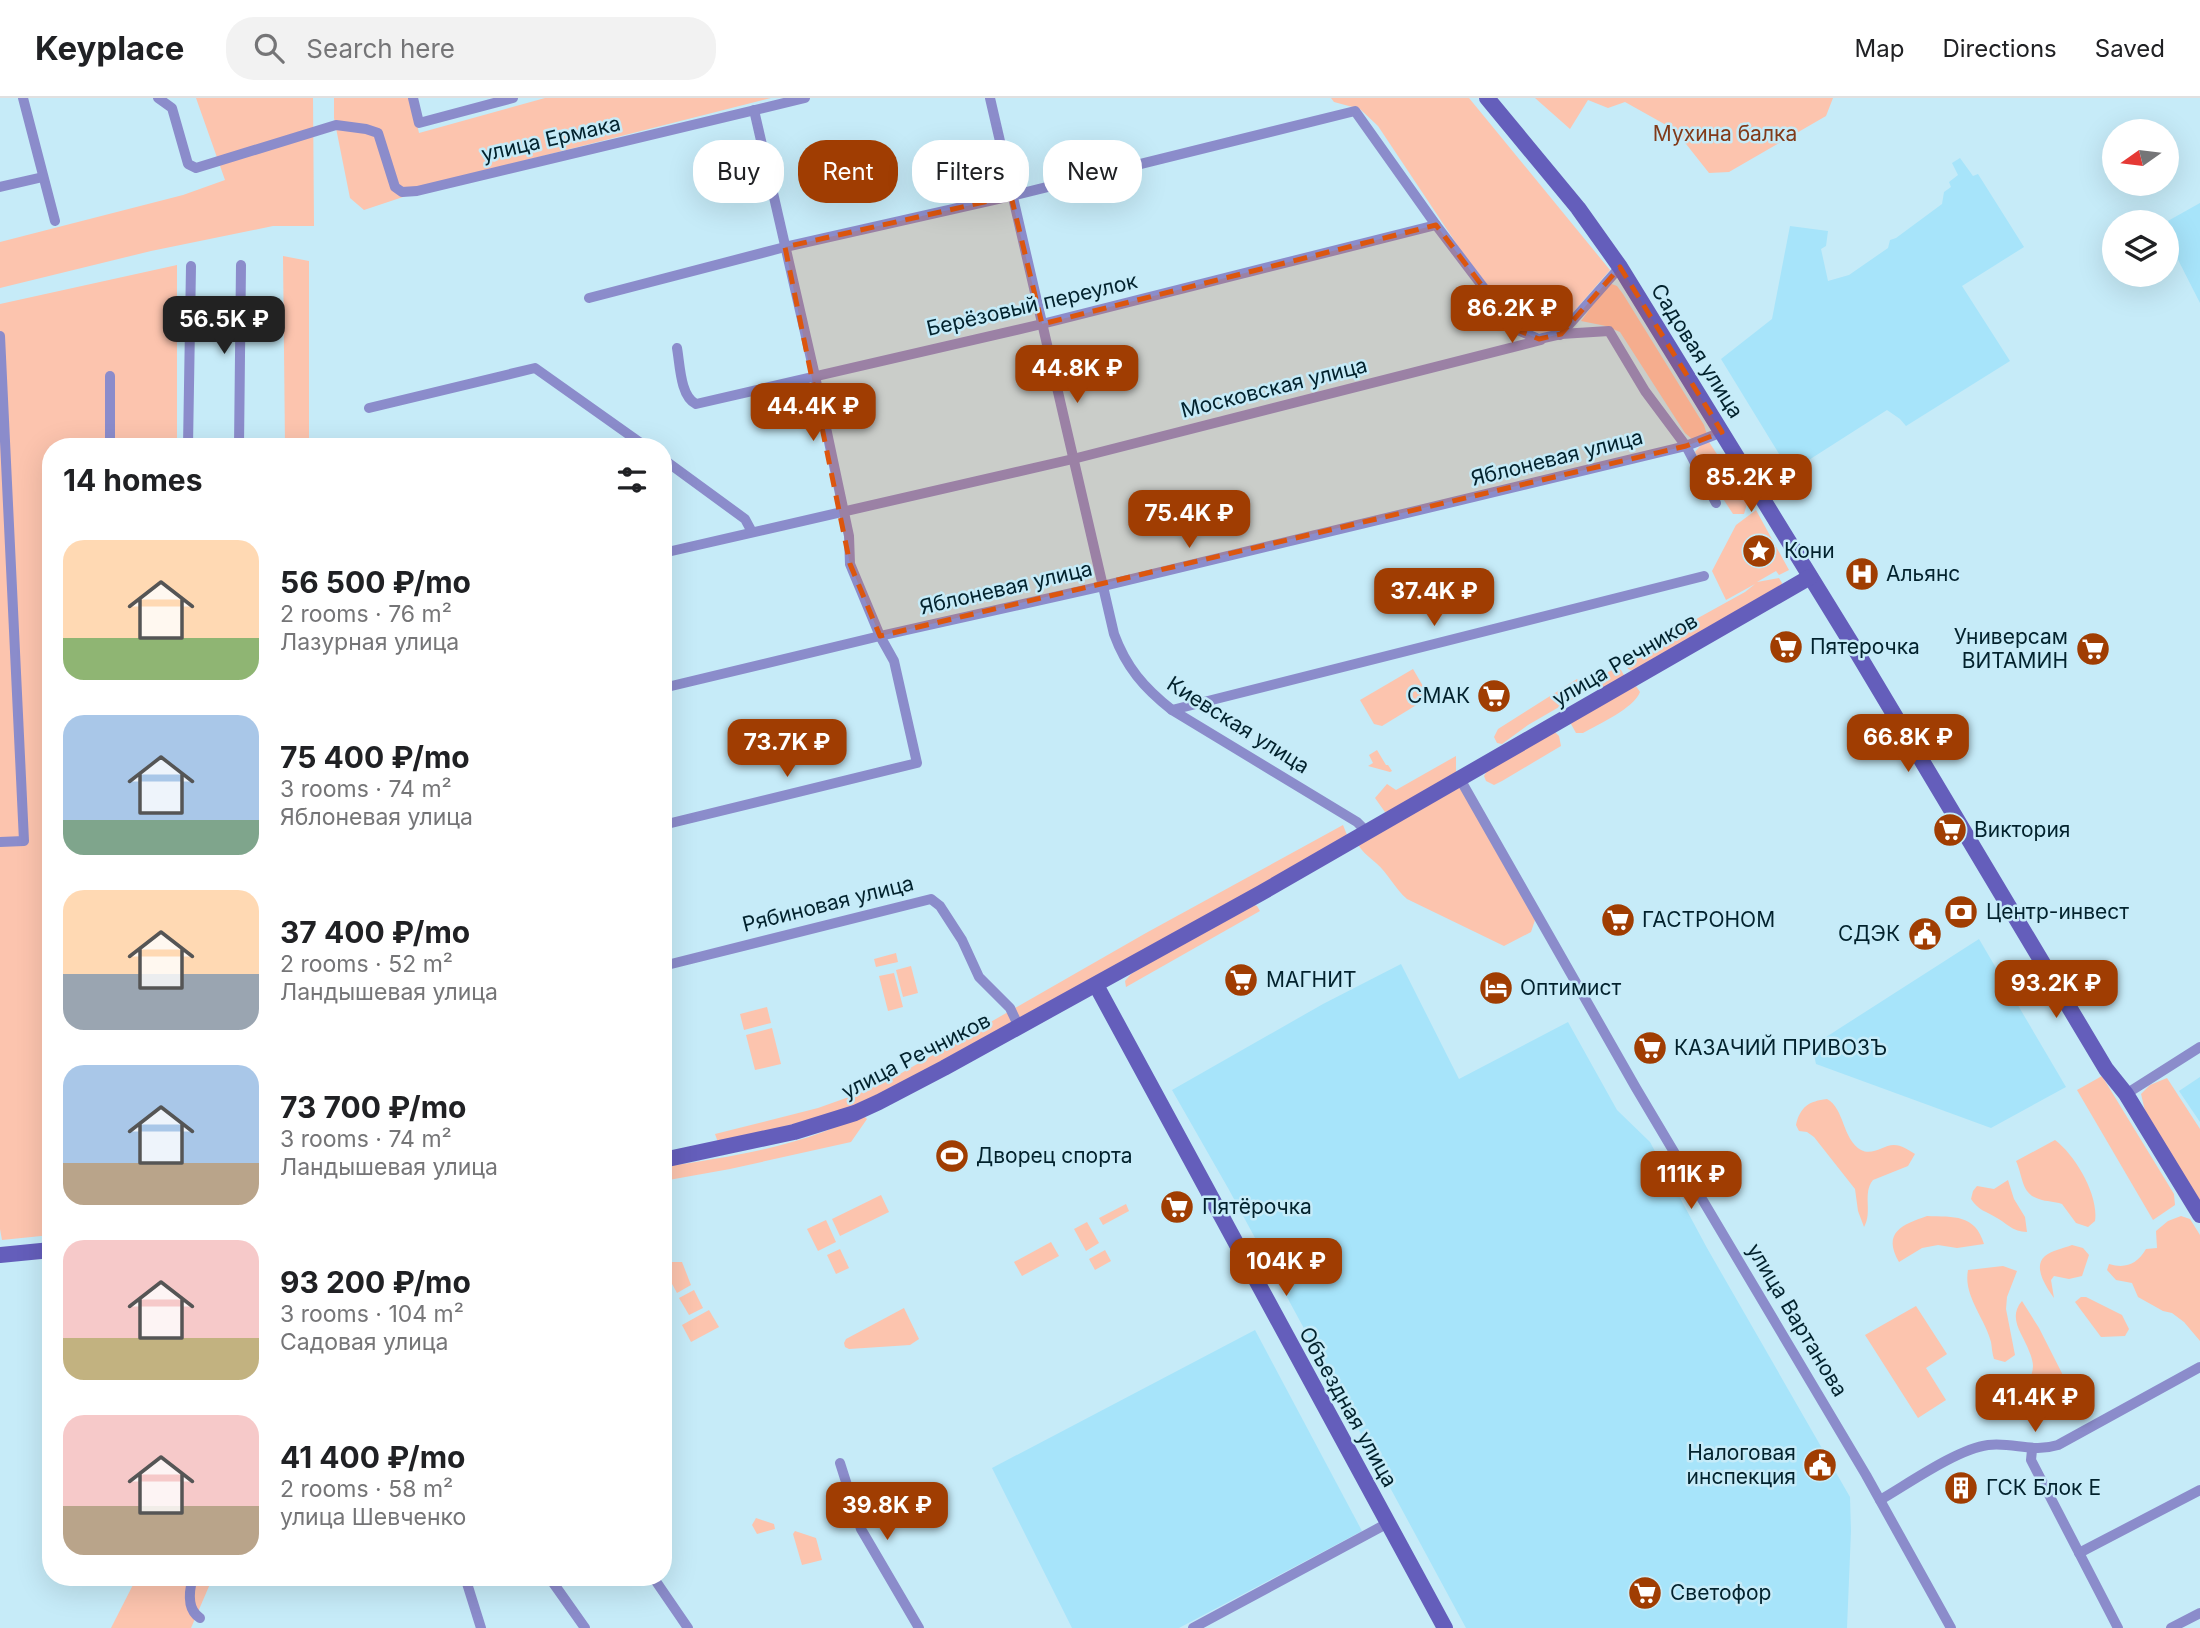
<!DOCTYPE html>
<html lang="en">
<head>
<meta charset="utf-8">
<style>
	:root { --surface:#fff; --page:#f2f2f2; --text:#202124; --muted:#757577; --line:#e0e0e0; --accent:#a03d02 }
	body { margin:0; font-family:Inter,sans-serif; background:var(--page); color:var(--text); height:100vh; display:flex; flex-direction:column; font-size:26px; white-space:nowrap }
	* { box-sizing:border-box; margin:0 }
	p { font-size:23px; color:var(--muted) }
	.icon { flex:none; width:38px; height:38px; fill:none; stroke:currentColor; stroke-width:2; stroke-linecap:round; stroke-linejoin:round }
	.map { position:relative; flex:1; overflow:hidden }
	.drawer { position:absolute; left:42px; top:340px; width:630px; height:1148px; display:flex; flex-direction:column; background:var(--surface); border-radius:28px; box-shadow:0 7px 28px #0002 }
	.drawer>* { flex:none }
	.guide { position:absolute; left:693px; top:42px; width:665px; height:63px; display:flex; gap:14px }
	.needle { width:46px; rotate:256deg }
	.buttons { position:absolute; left:2102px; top:21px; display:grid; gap:14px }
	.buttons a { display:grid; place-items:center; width:77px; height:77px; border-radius:50%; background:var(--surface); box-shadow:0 7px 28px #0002; font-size:35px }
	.price { position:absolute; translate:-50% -60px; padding:0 16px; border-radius:14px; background:var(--accent); color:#fff; font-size:23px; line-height:46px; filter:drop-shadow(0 2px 4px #0008) }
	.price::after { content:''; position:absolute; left:50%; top:42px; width:21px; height:16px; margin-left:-10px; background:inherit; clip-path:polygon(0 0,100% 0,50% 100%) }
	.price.selected { background:#222; color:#fff }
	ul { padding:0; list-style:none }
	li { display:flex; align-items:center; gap:21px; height:175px; padding:0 21px }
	li span { display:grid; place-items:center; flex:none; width:196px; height:140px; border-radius:21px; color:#555 }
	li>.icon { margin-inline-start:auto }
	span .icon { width:84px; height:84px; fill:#fffc; stroke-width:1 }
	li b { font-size:30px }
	h2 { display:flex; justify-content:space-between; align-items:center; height:84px; padding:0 21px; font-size:30px }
	.pill { padding:0 24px; border-radius:28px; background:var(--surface); box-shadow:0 7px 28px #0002; font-size:24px; line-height:63px }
	.pill.selected { background:var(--accent); color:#fff }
	header { display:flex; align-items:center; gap:42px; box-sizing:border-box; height:98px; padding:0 35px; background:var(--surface); border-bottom:2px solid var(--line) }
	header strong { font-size:33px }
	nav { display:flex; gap:38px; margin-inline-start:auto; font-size:24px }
	.search { width:490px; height:63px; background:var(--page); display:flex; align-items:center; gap:18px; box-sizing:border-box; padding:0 24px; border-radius:28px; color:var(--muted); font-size:26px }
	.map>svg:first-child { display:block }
	.built { fill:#a7e4fa }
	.green { fill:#fcc4ae }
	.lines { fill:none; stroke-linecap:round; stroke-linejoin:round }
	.street { stroke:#8b8ccb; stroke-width:10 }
	.secondary { stroke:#645ebb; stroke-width:16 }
	.marked { fill:#dc560e; fill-opacity:0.2; stroke:#dc560e; stroke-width:5; stroke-dasharray:14 9; stroke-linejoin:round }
	.labels { text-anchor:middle; stroke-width:5; stroke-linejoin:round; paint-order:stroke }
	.park-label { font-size:21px; fill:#813a1a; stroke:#c6ebf8 }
	.street-label { font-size:21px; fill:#02222d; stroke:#c6ebf8 }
	.poi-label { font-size:21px; fill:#02222d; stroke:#c6ebf8; text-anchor:start }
</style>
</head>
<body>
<header>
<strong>Keyplace</strong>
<div class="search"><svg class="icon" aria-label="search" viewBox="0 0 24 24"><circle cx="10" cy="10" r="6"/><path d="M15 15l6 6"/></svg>Search here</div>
<nav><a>Map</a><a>Directions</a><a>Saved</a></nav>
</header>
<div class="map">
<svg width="2200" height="1530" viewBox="0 0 2200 1530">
	<rect width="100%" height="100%" fill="#c6ebf8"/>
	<!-- built -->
	<g class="built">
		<path d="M1960,60L1973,78L1978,76L2024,149L1962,188L2010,263L1906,328L1900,321L1887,312L1790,374L1721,261L1772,221L1790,128L1828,133L1826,148L1821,151L1828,183L1849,177L1888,150L1890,142L1896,140L1942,106L1944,94L1951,89L1949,84L1958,77L1952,65Z"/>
		<path d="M2200,105V205L2167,140L2166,124Z"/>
		<path d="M1979,841L2066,989L1991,1030L1816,966L1812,948Z"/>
		<path d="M1401,866L1459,981L1568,924L1617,1012L1650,1044L1707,1150L1850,1399L1851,1433L1847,1530H1466L1228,1090L1172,992L1323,906Z"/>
		<path d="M2200,979V1024L2179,993Z"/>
		<path d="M1255,1232L1362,1433L1179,1530H1072L992,1370Z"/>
	</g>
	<!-- green -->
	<g class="green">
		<path d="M196,0H313L314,128H273L151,153L0,190V144L183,97L225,82Z"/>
		<path d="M334,0H411L419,35L545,0H771L472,76L364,112L350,100L334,20Z"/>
		<path d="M1331,0H1469L1610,172L1556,234L1538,235L1524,229L1492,193L1462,154L1378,28L1360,11L1334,4Z"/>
		<path d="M1535,0H1833L1826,18L1729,74L1709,75L1675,32L1625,4L1608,10L1588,2L1570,31Z"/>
		<path d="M283,158L309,163V348H285Z"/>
		<path d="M177,167V348H51V1137L2,1142L0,1131V206Z"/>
		<path d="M1609,185L1617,188L1623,196L1704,327L1707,337L1692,341L1685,335L1620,234L1606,228L1581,223Z"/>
		<path d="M1709,344L1738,388L1747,406L1744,416H1733L1701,367L1695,354L1701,347Z"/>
		<path d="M1756,412L1789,472L1779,477L1776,473L1757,484L1779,480L1782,485L1780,491L1633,573L1628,571L1625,565L1642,551L1745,494L1755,486L1726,502L1712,473L1736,427Z"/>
		<path d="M1616,570L1621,572L1625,579L1602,591L1599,584L1608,574Z"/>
		<path d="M1413,571L1427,595L1423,603L1382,628L1374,626L1360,602Z"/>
		<path d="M1577,581L1583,586L1585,594L1528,627L1502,646L1497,645L1494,639L1498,631Z"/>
		<path d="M1636,588L1640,594C1634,610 1599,626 1583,635H1576L1571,626L1573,622Z"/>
		<path d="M1555,634L1559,638L1561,648L1502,683L1494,687L1486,683L1484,678L1487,673Z"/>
		<path d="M1377,652L1386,667H1388L1392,673L1390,674L1368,668L1373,665L1369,657Z"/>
		<path d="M1456,658V676L1393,712L1385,714L1375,700L1387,686L1396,692Z"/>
		<path d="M1458,686L1535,822L1531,834L1504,848L1407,801C1395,791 1388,775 1376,765C1367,757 1362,754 1356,743Z"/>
		<path d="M1343,727L1347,737L1258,789L861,1007L719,1047L715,1036L818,1010L863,994L898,977L1146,835Z"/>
		<path d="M1250,805L1257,808L1260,813L1126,889L1125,883L1131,876Z"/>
		<path d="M896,855L898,864L876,869L874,861Z"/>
		<path d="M911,868L918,895L903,899L896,872Z"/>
		<path d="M894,875L903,909L888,913L879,878Z"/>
		<path d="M767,909L771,925L744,932L740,916Z"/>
		<path d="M772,930L781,966L755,972L746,937Z"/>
		<path d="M2102,978L2174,1096L2175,1107L2153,1122L2077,992Z"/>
		<path d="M2167,980L2200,1031V1104L2146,1017L2141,996L2150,987Z"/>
		<path d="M1827,1001C1845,1011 1842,1041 1861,1052C1873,1058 1883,1047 1894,1047C1901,1047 1909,1052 1915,1056L1908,1068L1873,1082C1862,1095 1873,1114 1864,1129L1858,1113L1855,1091L1814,1039L1807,1034L1799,1033L1796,1027C1800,1009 1809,1003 1827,1001Z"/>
		<path d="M863,1017L867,1021L851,1044L730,1071L663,1083V1069C716,1061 772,1053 823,1034C836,1029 849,1022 863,1017Z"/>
		<path d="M2055,1042C2075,1057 2099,1097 2095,1123L2088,1129L2076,1125L2062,1106C2054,1103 2047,1104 2039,1101C2021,1096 2023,1078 2016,1063Z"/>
		<path d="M2008,1082L2014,1101L2025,1119L2027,1134C2012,1133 2009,1127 1997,1120C1986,1113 1979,1113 1971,1101L1973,1093L1977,1088L1994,1091Z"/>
		<path d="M881,1097L889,1114L840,1138L832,1121Z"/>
		<path d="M1126,1106L1129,1113L1103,1127L1099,1120Z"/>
		<path d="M1927,1118C1954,1119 1975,1116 1984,1146L1957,1150L1938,1147L1922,1150L1899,1164C1882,1134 1902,1127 1927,1118Z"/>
		<path d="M2181,1118L2190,1121L2200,1137V1243L2184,1224L2172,1215L2163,1213L2138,1199L2132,1185L2116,1182L2107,1172L2109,1166C2126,1171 2137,1166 2146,1151L2157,1150L2156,1133L2168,1123Z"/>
		<path d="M826,1122L836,1144L818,1153L807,1131Z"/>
		<path d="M1087,1124L1099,1145L1086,1153L1074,1131Z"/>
		<path d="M1051,1144L1059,1158L1022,1178L1014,1164Z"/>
		<path d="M2072,1147L2083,1150L2089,1157L2082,1178L2069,1181L2054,1178L2051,1182L2054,1200C2047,1190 2032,1169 2045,1158C2051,1153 2064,1150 2072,1147Z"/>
		<path d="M840,1151L849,1170L836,1176L827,1157Z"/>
		<path d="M1105,1152L1111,1163L1095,1172L1089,1161Z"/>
		<path d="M670,1164H682L691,1187L677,1195L665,1173L666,1168Z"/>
		<path d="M2003,1168L2017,1173L2007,1199L2006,1211L2015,1257L2005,1264L1994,1261C1992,1255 1992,1250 1991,1244C1985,1220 1963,1198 1968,1172Z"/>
		<path d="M694,1192L703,1210L689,1217L679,1200Z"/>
		<path d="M2081,1199H2086L2122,1217L2129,1231L2125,1238L2101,1239L2075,1204Z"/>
		<path d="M2022,1203L2039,1230L2073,1297L2074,1305C2067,1312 2060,1316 2050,1313C2038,1310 2029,1297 2030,1284C2030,1279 2033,1274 2033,1268C2033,1264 2031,1257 2029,1253C2023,1236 2007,1220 2022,1203Z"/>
		<path d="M1916,1208L1947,1256L1926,1270L1946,1302L1918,1320L1865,1237Z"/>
		<path d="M904,1210L919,1241L910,1247L849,1251L845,1249L844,1245L846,1241Z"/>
		<path d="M709,1212L719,1229L691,1244L682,1227Z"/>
		<path d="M756,1420L774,1426L775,1431L757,1436L752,1427Z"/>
		<path d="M795,1433L816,1440L822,1462L802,1467L793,1436Z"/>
		<path d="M137,1479H213L191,1530H111Z"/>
	</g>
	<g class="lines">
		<!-- street -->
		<g class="street">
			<path d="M23,0L55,123"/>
			<path d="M158,0L172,10L188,66L196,70L336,27L366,31L378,35L395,89L402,94L417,93L805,0"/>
			<path d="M413,0L419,25L513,0"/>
			<path d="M990,0L1114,536C1126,569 1144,590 1172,612L1357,724L1367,734"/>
			<path d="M0,89L43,79"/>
			<path d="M589,200L785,149L1011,98L1355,13L1436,127L1515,231L1539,241L1561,236L1609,233L1645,293L1686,348L1716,405"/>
			<path d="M1560,237L1620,169"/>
			<path d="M0,238L24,743L0,744"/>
			<path d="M677,250C680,266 680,298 696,306L1042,226L1436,127"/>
			<path d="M369,310L535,270L645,348"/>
			<path d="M110,348V278"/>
			<path d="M188,348L191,168"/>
			<path d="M239,348L241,167"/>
			<path d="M663,361L745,421L752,434"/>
			<path d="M663,455L1073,361L1541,242"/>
			<path d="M663,590L880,538L1103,488L1686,348L1722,334"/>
			<path d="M1172,612L1704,478"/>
			<path d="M1460,681L1636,990L1866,1377L1951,1530"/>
			<path d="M663,727L917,665L894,563L880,538L850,466L849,438L815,278L754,12"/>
			<path d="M663,844L668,867"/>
			<path d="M663,868L931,801L940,808L962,842L979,879L1010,910L1019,929"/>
			<path d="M2126,996L2200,949"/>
			<path d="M2032,1352L2031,1362L2118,1530"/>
			<path d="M840,1365L861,1431L919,1530"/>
			<path d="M1880,1402C1908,1386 1957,1351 1988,1347C2014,1344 2032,1355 2058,1347L2200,1269"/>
			<path d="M2079,1455L2200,1392"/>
			<path d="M193,1479C189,1493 186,1511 200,1520"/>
			<path d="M465,1479L481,1530"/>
			<path d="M549,1479L585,1530"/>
			<path d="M653,1479L688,1530"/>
			<path d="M1193,1530L1388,1425"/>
			<path d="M2171,1530L2200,1515"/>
		</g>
		<!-- secondary -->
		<g class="secondary">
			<path d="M1487,0L1578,110L1620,169L1858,556L2106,971L2126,996L2200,1117"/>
			<path d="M1096,887L1445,1530"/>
			<path d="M663,1062L794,1034L855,1015L879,1004L944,970L1261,795L1810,479"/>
			<path d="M0,1157L51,1152"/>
		</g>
	</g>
	<!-- marked area -->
	<path class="marked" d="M1011,98L1042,226L1436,127L1515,231L1539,241L1561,236L1620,169L1722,334L1686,348L880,538L850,466L785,149Z"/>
	<!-- icons -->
	<defs>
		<g id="sight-disc" transform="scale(1.75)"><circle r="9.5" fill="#a03d02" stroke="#c6ebf8"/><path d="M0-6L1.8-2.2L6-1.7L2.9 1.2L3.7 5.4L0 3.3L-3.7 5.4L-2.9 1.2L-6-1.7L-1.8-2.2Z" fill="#fff"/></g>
		<g id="hospital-disc" transform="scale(1.75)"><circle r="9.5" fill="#a03d02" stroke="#c6ebf8"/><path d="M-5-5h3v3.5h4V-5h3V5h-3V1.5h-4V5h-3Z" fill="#fff"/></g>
		<g id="supermarket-disc" transform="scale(1.75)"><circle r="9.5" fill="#a03d02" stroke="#c6ebf8"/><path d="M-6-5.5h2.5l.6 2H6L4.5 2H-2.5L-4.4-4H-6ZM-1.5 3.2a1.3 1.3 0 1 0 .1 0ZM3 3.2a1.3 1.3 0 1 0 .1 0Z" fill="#fff"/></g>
		<g id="bank-disc" transform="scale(1.75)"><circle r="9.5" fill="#a03d02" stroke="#c6ebf8"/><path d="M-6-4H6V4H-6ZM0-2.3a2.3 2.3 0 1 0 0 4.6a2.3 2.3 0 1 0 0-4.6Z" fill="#fff"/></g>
		<g id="civic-disc" transform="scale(1.75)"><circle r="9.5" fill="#a03d02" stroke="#c6ebf8"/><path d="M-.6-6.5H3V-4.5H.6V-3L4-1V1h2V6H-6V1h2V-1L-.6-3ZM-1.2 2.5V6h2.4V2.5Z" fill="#fff"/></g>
		<g id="hotel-disc" transform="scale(1.75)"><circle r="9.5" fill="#a03d02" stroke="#c6ebf8"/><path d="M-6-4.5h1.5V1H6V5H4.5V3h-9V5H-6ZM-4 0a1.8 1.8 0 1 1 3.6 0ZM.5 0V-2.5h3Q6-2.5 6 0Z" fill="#fff"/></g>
		<g id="stadium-disc" transform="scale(1.75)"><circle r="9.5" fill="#a03d02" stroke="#c6ebf8"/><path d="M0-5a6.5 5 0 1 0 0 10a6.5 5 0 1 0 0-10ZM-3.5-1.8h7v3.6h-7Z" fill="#fff"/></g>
		<g id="building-disc" transform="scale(1.75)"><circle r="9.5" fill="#a03d02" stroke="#c6ebf8"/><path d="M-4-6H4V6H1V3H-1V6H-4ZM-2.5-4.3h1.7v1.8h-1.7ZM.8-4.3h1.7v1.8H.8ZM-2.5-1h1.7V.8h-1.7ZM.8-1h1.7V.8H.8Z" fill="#fff"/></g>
	</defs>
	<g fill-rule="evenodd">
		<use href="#sight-disc" x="1759" y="453"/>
		<use href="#hospital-disc" x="1862" y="476"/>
		<use href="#supermarket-disc" x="1786" y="549"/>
		<use href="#supermarket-disc" x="2093" y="551"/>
		<use href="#supermarket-disc" x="1494" y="598"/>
		<use href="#supermarket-disc" x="1950" y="732"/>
		<use href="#bank-disc" x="1961" y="814"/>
		<use href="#supermarket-disc" x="1618" y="822"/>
		<use href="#civic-disc" x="1925" y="836"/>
		<use href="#supermarket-disc" x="1241" y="882"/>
		<use href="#hotel-disc" x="1496" y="890"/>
		<use href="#supermarket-disc" x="1650" y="950"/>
		<use href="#stadium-disc" x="952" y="1058"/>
		<use href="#supermarket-disc" x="1177" y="1109"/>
		<use href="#civic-disc" x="1820" y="1367"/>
		<use href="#building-disc" x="1961" y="1390"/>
		<use href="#supermarket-disc" x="1645" y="1495"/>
	</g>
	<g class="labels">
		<!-- park labels -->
		<g class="park-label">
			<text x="1725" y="43">Мухина балка</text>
		</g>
		<!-- street labels -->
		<g class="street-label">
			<text transform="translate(551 41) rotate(-13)" y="7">улица Ермака</text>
			<text transform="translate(1032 207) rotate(-13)" y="7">Берёзовый переулок</text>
			<text transform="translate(1697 253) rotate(58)" y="7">Садовая улица</text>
			<text transform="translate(1274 290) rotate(-14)" y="7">Московская улица</text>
			<text transform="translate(1557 360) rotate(-14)" y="7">Яблоневая улица</text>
			<text transform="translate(1006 490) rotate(-13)" y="7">Яблоневая улица</text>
			<text transform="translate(1625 562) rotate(-30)" y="7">улица Речников</text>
			<text transform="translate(1238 627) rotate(32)" y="7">Киевская улица</text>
			<text transform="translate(828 806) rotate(-14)" y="7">Рябиновая улица</text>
			<text transform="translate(916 958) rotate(-27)" y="7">улица Речников</text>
			<text transform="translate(1797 1222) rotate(59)" y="7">улица Вартанова</text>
			<text transform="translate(1348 1309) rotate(61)" y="7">Объездная улица</text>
		</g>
		<!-- poi labels -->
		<g class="poi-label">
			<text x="1784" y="460">Кони</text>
			<text x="1886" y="483">Альянс</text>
			<text x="2068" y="546" text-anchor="end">Универсам<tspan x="2068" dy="24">ВИТАМИН</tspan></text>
			<text x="1810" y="556">Пятерочка</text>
			<text x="1470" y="605" text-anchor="end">СМАК</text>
			<text x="1974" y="739">Виктория</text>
			<text x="1986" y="821">Центр-инвест</text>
			<text x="1642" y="829">ГАСТРОНОМ</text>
			<text x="1900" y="843" text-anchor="end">СДЭК</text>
			<text x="1266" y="889">МАГНИТ</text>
			<text x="1520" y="897">Оптимист</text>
			<text x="1674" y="957">КАЗАЧИЙ ПРИВОЗЪ</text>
			<text x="976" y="1065">Дворец спорта</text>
			<text x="1202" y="1116">Пятёрочка</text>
			<text x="1796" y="1362" text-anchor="end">Налоговая<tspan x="1796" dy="24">инспекция</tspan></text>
			<text x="1986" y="1397">ГСК Блок Е</text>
			<text x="1670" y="1502">Светофор</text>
		</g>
	</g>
</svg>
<div class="buttons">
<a><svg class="needle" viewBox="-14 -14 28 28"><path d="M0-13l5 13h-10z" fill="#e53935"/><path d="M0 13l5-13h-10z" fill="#757577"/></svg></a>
<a><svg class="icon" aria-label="layers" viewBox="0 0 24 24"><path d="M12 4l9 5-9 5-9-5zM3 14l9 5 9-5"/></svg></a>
</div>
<b class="price" style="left:1512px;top:247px">86.2K ₽</b>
<b class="price selected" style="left:224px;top:258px">56.5K ₽</b>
<b class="price" style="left:1077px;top:307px">44.8K ₽</b>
<b class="price" style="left:813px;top:345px">44.4K ₽</b>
<b class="price" style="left:1751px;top:416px">85.2K ₽</b>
<b class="price" style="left:1189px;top:452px">75.4K ₽</b>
<b class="price" style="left:1434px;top:530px">37.4K ₽</b>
<b class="price" style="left:1908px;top:676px">66.8K ₽</b>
<b class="price" style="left:787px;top:681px">73.7K ₽</b>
<b class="price" style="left:2056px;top:922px">93.2K ₽</b>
<b class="price" style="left:1691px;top:1113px">111K ₽</b>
<b class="price" style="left:1286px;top:1200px">104K ₽</b>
<b class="price" style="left:2035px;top:1336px">41.4K ₽</b>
<b class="price" style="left:887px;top:1444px">39.8K ₽</b>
<div class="guide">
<a class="pill">Buy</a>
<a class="pill selected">Rent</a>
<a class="pill">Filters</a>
<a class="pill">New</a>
</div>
<section class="drawer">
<h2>14 homes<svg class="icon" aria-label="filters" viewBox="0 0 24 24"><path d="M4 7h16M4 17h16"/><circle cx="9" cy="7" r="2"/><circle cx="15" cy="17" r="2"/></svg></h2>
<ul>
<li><span style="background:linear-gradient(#ffd9b3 70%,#8fb573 0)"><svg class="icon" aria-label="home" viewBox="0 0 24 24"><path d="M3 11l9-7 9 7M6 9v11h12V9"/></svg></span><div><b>56 500 ₽/mo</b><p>2 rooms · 76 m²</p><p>Лазурная улица</p></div></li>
<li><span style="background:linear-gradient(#a9c7e8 75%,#7fa58c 0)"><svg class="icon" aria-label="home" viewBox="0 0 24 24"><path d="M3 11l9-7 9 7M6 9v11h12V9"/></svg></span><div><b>75 400 ₽/mo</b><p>3 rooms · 74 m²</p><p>Яблоневая улица</p></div></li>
<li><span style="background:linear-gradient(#ffd9b3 60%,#9aa5b1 0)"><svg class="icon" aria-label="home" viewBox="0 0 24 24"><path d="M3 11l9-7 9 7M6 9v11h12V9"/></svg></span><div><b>37 400 ₽/mo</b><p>2 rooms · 52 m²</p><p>Ландышевая улица</p></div></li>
<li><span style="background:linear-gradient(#a9c7e8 70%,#b9a48a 0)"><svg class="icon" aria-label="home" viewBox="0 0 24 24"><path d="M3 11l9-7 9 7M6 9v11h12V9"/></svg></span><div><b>73 700 ₽/mo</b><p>3 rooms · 74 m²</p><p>Ландышевая улица</p></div></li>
<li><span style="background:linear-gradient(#f6c9c9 70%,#c2b280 0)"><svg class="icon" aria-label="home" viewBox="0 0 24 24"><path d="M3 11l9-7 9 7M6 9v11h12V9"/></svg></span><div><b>93 200 ₽/mo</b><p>3 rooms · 104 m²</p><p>Садовая улица</p></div></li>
<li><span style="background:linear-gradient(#f6c9c9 65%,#b9a48a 0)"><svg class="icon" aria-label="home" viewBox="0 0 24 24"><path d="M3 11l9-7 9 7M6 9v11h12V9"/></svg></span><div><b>41 400 ₽/mo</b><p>2 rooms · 58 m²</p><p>улица Шевченко</p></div></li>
</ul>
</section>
</div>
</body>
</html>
